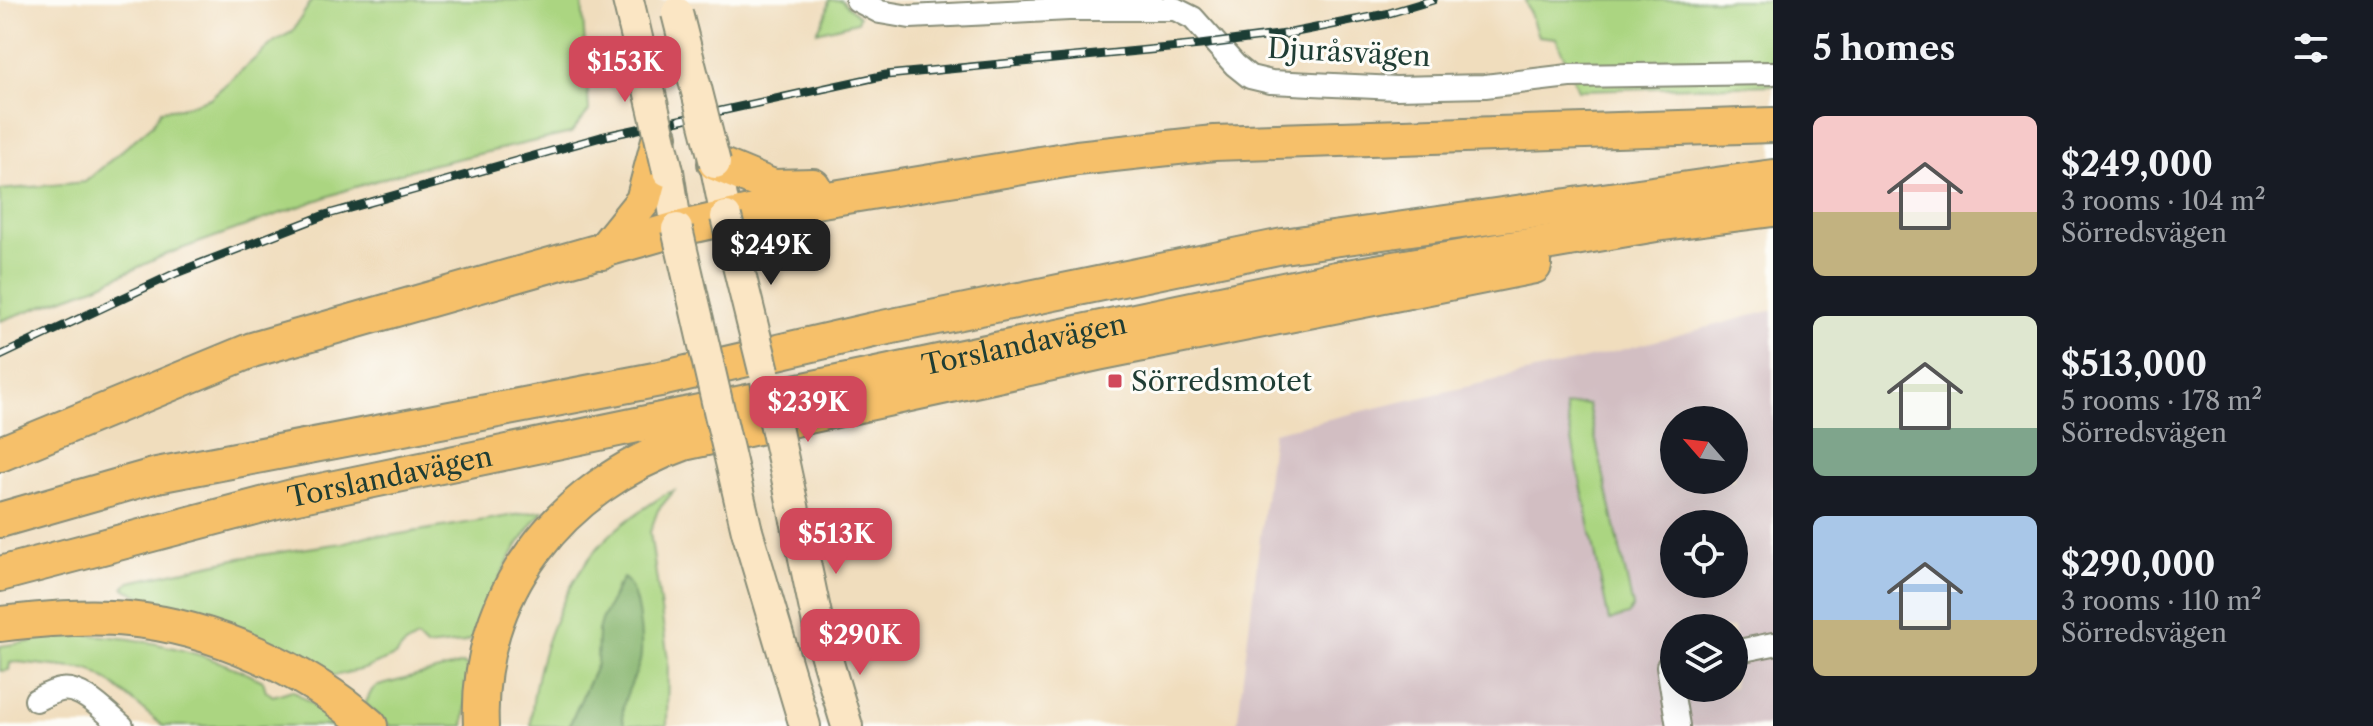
<!DOCTYPE html>
<html lang="en">
<head>
<meta charset="utf-8">
<style>
	:root { --surface:#171b24; --page:#20242c; --text:#f1f3f6; --muted:#9ea1a6; --accent:#d1495b }
	body { margin:0; font-family:"Libre Caslon Text",serif; background:var(--page); color:var(--text); height:100vh; display:flex; flex-direction:column; font-size:30px; white-space:nowrap }
	* { box-sizing:border-box; margin:0 }
	p { font-size:26px; color:var(--muted) }
	.icon { flex:none; width:44px; height:44px; fill:none; stroke:currentColor; stroke-width:2; stroke-linecap:round; stroke-linejoin:round }
	.map { position:relative; flex:1; overflow:hidden }
	.panel { display:flex; flex-direction:column; background:var(--surface); width:600px }
	.panel>* { flex:none }
	.needle { width:52px; rotate:298deg }
	.fabs { position:absolute; left:1660px; top:406px; display:grid; gap:16px }
	.fabs a { display:grid; place-items:center; width:88px; height:88px; border-radius:50%; background:var(--surface); box-shadow:0 8px 32px #0002; font-size:40px }
	.price { position:absolute; translate:-50% -68px; padding:0 18px; border-radius:16px; background:var(--accent); color:#fff; font-size:26px; line-height:52px; filter:drop-shadow(0 2px 4px #0008) }
	.price::after { content:''; position:absolute; left:50%; top:48px; width:24px; height:18px; margin-left:-12px; background:inherit; clip-path:polygon(0 0,100% 0,50% 100%) }
	.price.selected { background:#222; color:#fff }
	ul { padding:0; list-style:none }
	li { display:flex; align-items:center; gap:24px; height:200px; padding:0 40px }
	li span { display:grid; place-items:center; flex:none; width:224px; height:160px; border-radius:12px; color:#555 }
	li>.icon { margin-inline-start:auto }
	span .icon { width:96px; height:96px; fill:#fffc; stroke-width:1 }
	li b { font-size:34px }
	h2 { display:flex; justify-content:space-between; align-items:center; height:96px; padding:0 40px; font-size:34px }
	main { display:flex; flex:1; min-height:0 }
	.map>svg:first-child { display:block }
	.industrial { fill:#d2bec2; fill-rule:evenodd }
	.green { fill:#abd581; stroke:#65895a; stroke-width:2 }
	.forest { fill:#88b66f; stroke:#547a52; stroke-width:2 }
	.lines { fill:none; stroke-linecap:round; stroke-linejoin:round }
	.street-casing { stroke:#888d78; stroke-width:26 }
	.secondary-casing { stroke:#888d78; stroke-width:34 }
	.primary-casing { stroke:#888d78; stroke-width:38 }
	.street { stroke:#fff; stroke-width:22 }
	.secondary { stroke:#fbe6c4; stroke-width:30 }
	.primary { stroke:#f6c06b; stroke-width:34 }
	.rail-casing { stroke:#1f3d34; stroke-width:9 }
	.rail { stroke:#fdfcf7; stroke-width:6; stroke-dasharray:18; stroke-linecap:butt }
	.secondary-bridge-casing { stroke:#888d78; stroke-width:34; stroke-linecap:butt }
	.secondary-bridge { stroke:#fbe6c4; stroke-width:30 }
	.poi-dot { fill:#d1495b; stroke:#fdfcf7; stroke-width:3 }
	.labels { text-anchor:middle; stroke-width:6; stroke-linejoin:round; paint-order:stroke }
	.street-label { font-size:28px; fill:#1f3d34; stroke:#fdfcf7 }
	.poi-label { font-size:28px; fill:#1f3d34; stroke:#fdfcf7; text-anchor:start }
</style>
</head>
<body>
<main>
<div class="map">
<svg width="1773" height="726" viewBox="0 0 1773 726">
	<rect width="100%" height="100%" fill="#fdfcf7"/>
	<filter id="ink" filterUnits="userSpaceOnUse"><feTurbulence type="fractalNoise" baseFrequency=".0125" numOctaves="2"/><feDisplacementMap in="SourceGraphic" scale="16" xChannelSelector="R" yChannelSelector="G"/><feConvolveMatrix kernelMatrix="1 2 1 2 8 2 1 2 1" color-interpolation-filters="sRGB"/></filter>
	<filter id="wash" filterUnits="userSpaceOnUse"><feTurbulence type="fractalNoise" baseFrequency=".006" numOctaves="4" result="noise"/><feDisplacementMap in="SourceGraphic" scale="32" xChannelSelector="R" yChannelSelector="G"/><feGaussianBlur stdDeviation="1.8" result="paint"/><feColorMatrix in="noise" values="0 0 0 0 0 0 0 0 0 0 0 0 0 0 0 0 0 1.4 0 .05"/><feComposite in="paint" operator="in"/></filter>
	<g filter="url(#wash)">
		<rect width="100%" height="100%" fill="#f0ddbd"/>
		<!-- industrial -->
		<path class="industrial" d="M1773,310V726H1237L1273,432L1594,357ZM1674,420H1734V480H1674ZM1674,524H1734V584H1674ZM1674,628H1734V688H1674Z"/>
		<!-- green -->
		<g class="green">
			<path d="M312,0H582L589,111L571,133L417,168L349,189L167,254L95,287L0,321V190L85,182L153,124L161,110L180,108L210,98L275,41L292,32Z"/>
			<path d="M829,0H841L859,16L857,22L817,32L826,15Z"/>
			<path d="M1525,0H1773V85L1578,90L1556,38L1538,36Z"/>
			<path d="M1581,404L1588,405L1633,607L1628,615L1609,621L1565,406Z"/>
			<path d="M674,491L658,510L650,532L668,659L667,726L624,725L622,706L631,683L617,585L612,599L597,664L569,726H531C533,662 564,578 611,534C628,518 648,506 667,493Z"/>
			<path d="M540,511H543C508,553 494,587 475,638L462,643L426,647L417,638L405,645L395,656L364,669L332,676L198,615L163,607L124,588L130,582L240,558L342,543L370,535L388,536Z"/>
			<path d="M77,634C143,637 204,651 263,681L266,691L273,696L292,690L345,726H163L110,682L91,670L17,662L10,663L9,670L0,671V646L35,641L43,635Z"/>
			<path d="M462,664L470,668L464,726H390L365,704L372,690L378,686Z"/>
		</g>
		<!-- forest -->
		<path class="forest" d="M623,578C638,585 644,644 640,661C634,684 618,700 624,726H569L597,664L598,631L601,620Z"/>
	</g>
	<g filter="url(#ink)">
		<g class="lines">
			<!-- street casing -->
			<g class="street-casing">
				<g id="street">
					<path d="M857,0L880,12L910,17L1069,9H1175L1193,18L1235,65L1250,77L1271,82L1396,88L1485,86L1569,76L1773,73"/>
					<path d="M1734,652L1773,644"/>
					<path d="M1674,665L1668,666L1678,726"/>
					<path d="M36,700C44,696 53,691 61,690C82,686 107,714 122,726"/>
				</g>
			</g>
			<!-- secondary casing -->
			<g class="secondary-casing">
				<g id="secondary">
					<path d="M628,0L634,25"/>
					<path d="M715,163L726,217"/>
					<path d="M668,171L677,229"/>
					<path d="M796,520L822,643L847,726"/>
					<path d="M747,531L805,726"/>
				</g>
			</g>
			<!-- primary casing -->
			<g class="primary-casing">
				<g id="primary">
					<path d="M715,163L773,187L813,186"/>
					<path d="M602,252L643,201L660,136"/>
					<path d="M0,454L252,350L677,229L767,209L1077,158L1214,143L1773,125"/>
					<path d="M0,520L157,475L665,378L873,330L1283,246L1773,177"/>
					<path id="s1" d="M0,574L292,497L1336,279L1656,224L1773,209"/>
					<path d="M0,624C42,619 86,615 128,619C213,627 306,669 370,726"/>
					<path d="M481,726C475,593 561,486 684,443L1098,353L1534,266"/>
				</g>
			</g>
			<!-- street -->
			<use href="#street" class="street"/>
			<!-- secondary -->
			<use href="#secondary" class="secondary"/>
			<!-- primary -->
			<use href="#primary" class="primary"/>
			<!-- rail casing -->
			<g class="rail-casing">
				<path id="rail" d="M0,356L176,273L325,215L601,137L886,75L1200,45L1286,34L1386,14L1433,0"/>
			</g>
			<!-- rail -->
			<use href="#rail" class="rail"/>
			<!-- secondary-bridge casing -->
			<g class="secondary-bridge-casing">
				<g id="secondary-bridge">
					<path d="M677,13L715,163"/>
					<path d="M634,25L668,171"/>
					<path d="M726,217L764,371"/>
					<path d="M677,229L747,531"/>
					<path d="M766,380L796,520"/>
				</g>
			</g>
			<!-- secondary-bridge -->
			<use href="#secondary-bridge" class="secondary-bridge"/>
		</g>
	</g>
	<!-- markers -->
	<rect class="poi-dot" x="1107" y="373" width="16" height="16" rx="4"/>
	<g class="labels">
		<!-- street labels -->
		<g class="street-label">
			<text transform="translate(1349 52) rotate(3)" y="10">Djuråsvägen</text>
			<text dy="10" stroke="none"><textPath href="#s1" startOffset="1050">Torslandavägen</textPath></text>
			<text dy="10" stroke="none"><textPath href="#s1" startOffset="402">Torslandavägen</textPath></text>
		</g>
		<!-- poi labels -->
		<g class="poi-label">
			<text x="1131" y="391">Sörredsmotet</text>
		</g>
	</g>
</svg>
<div class="fabs">
<a><svg class="needle" viewBox="-14 -14 28 28"><path d="M0-13l5 13h-10z" fill="#e53935"/><path d="M0 13l5-13h-10z" fill="#9ea1a6"/></svg></a>
<a><svg class="icon" aria-label="locate" viewBox="0 0 24 24"><circle cx="12" cy="12" r="6"/><path d="M12 2v4M12 18v4M2 12h4M18 12h4"/></svg></a>
<a><svg class="icon" aria-label="layers" viewBox="0 0 24 24"><path d="M12 4l9 5-9 5-9-5zM3 14l9 5 9-5"/></svg></a>
</div>
<b class="price" style="left:625px;top:104px">$153K</b>
<b class="price selected" style="left:771px;top:287px">$249K</b>
<b class="price" style="left:808px;top:444px">$239K</b>
<b class="price" style="left:836px;top:576px">$513K</b>
<b class="price" style="left:860px;top:677px">$290K</b>
</div>
<section class="panel">
<h2>5 homes<svg class="icon" aria-label="filters" viewBox="0 0 24 24"><path d="M4 7h16M4 17h16"/><circle cx="9" cy="7" r="2"/><circle cx="15" cy="17" r="2"/></svg></h2>
<ul>
<li><span style="background:linear-gradient(#f6c9c9 60%,#c2b280 0)"><svg class="icon" aria-label="home" viewBox="0 0 24 24"><path d="M3 11l9-7 9 7M6 9v11h12V9"/></svg></span><div><b>$249,000</b><p>3 rooms · 104 m²</p><p>Sörredsvägen</p></div></li>
<li><span style="background:linear-gradient(#dfe7d0 70%,#7fa58c 0)"><svg class="icon" aria-label="home" viewBox="0 0 24 24"><path d="M3 11l9-7 9 7M6 9v11h12V9"/></svg></span><div><b>$513,000</b><p>5 rooms · 178 m²</p><p>Sörredsvägen</p></div></li>
<li><span style="background:linear-gradient(#a9c7e8 65%,#c2b280 0)"><svg class="icon" aria-label="home" viewBox="0 0 24 24"><path d="M3 11l9-7 9 7M6 9v11h12V9"/></svg></span><div><b>$290,000</b><p>3 rooms · 110 m²</p><p>Sörredsvägen</p></div></li>
</ul>
</section>
</main>
</body>
</html>
